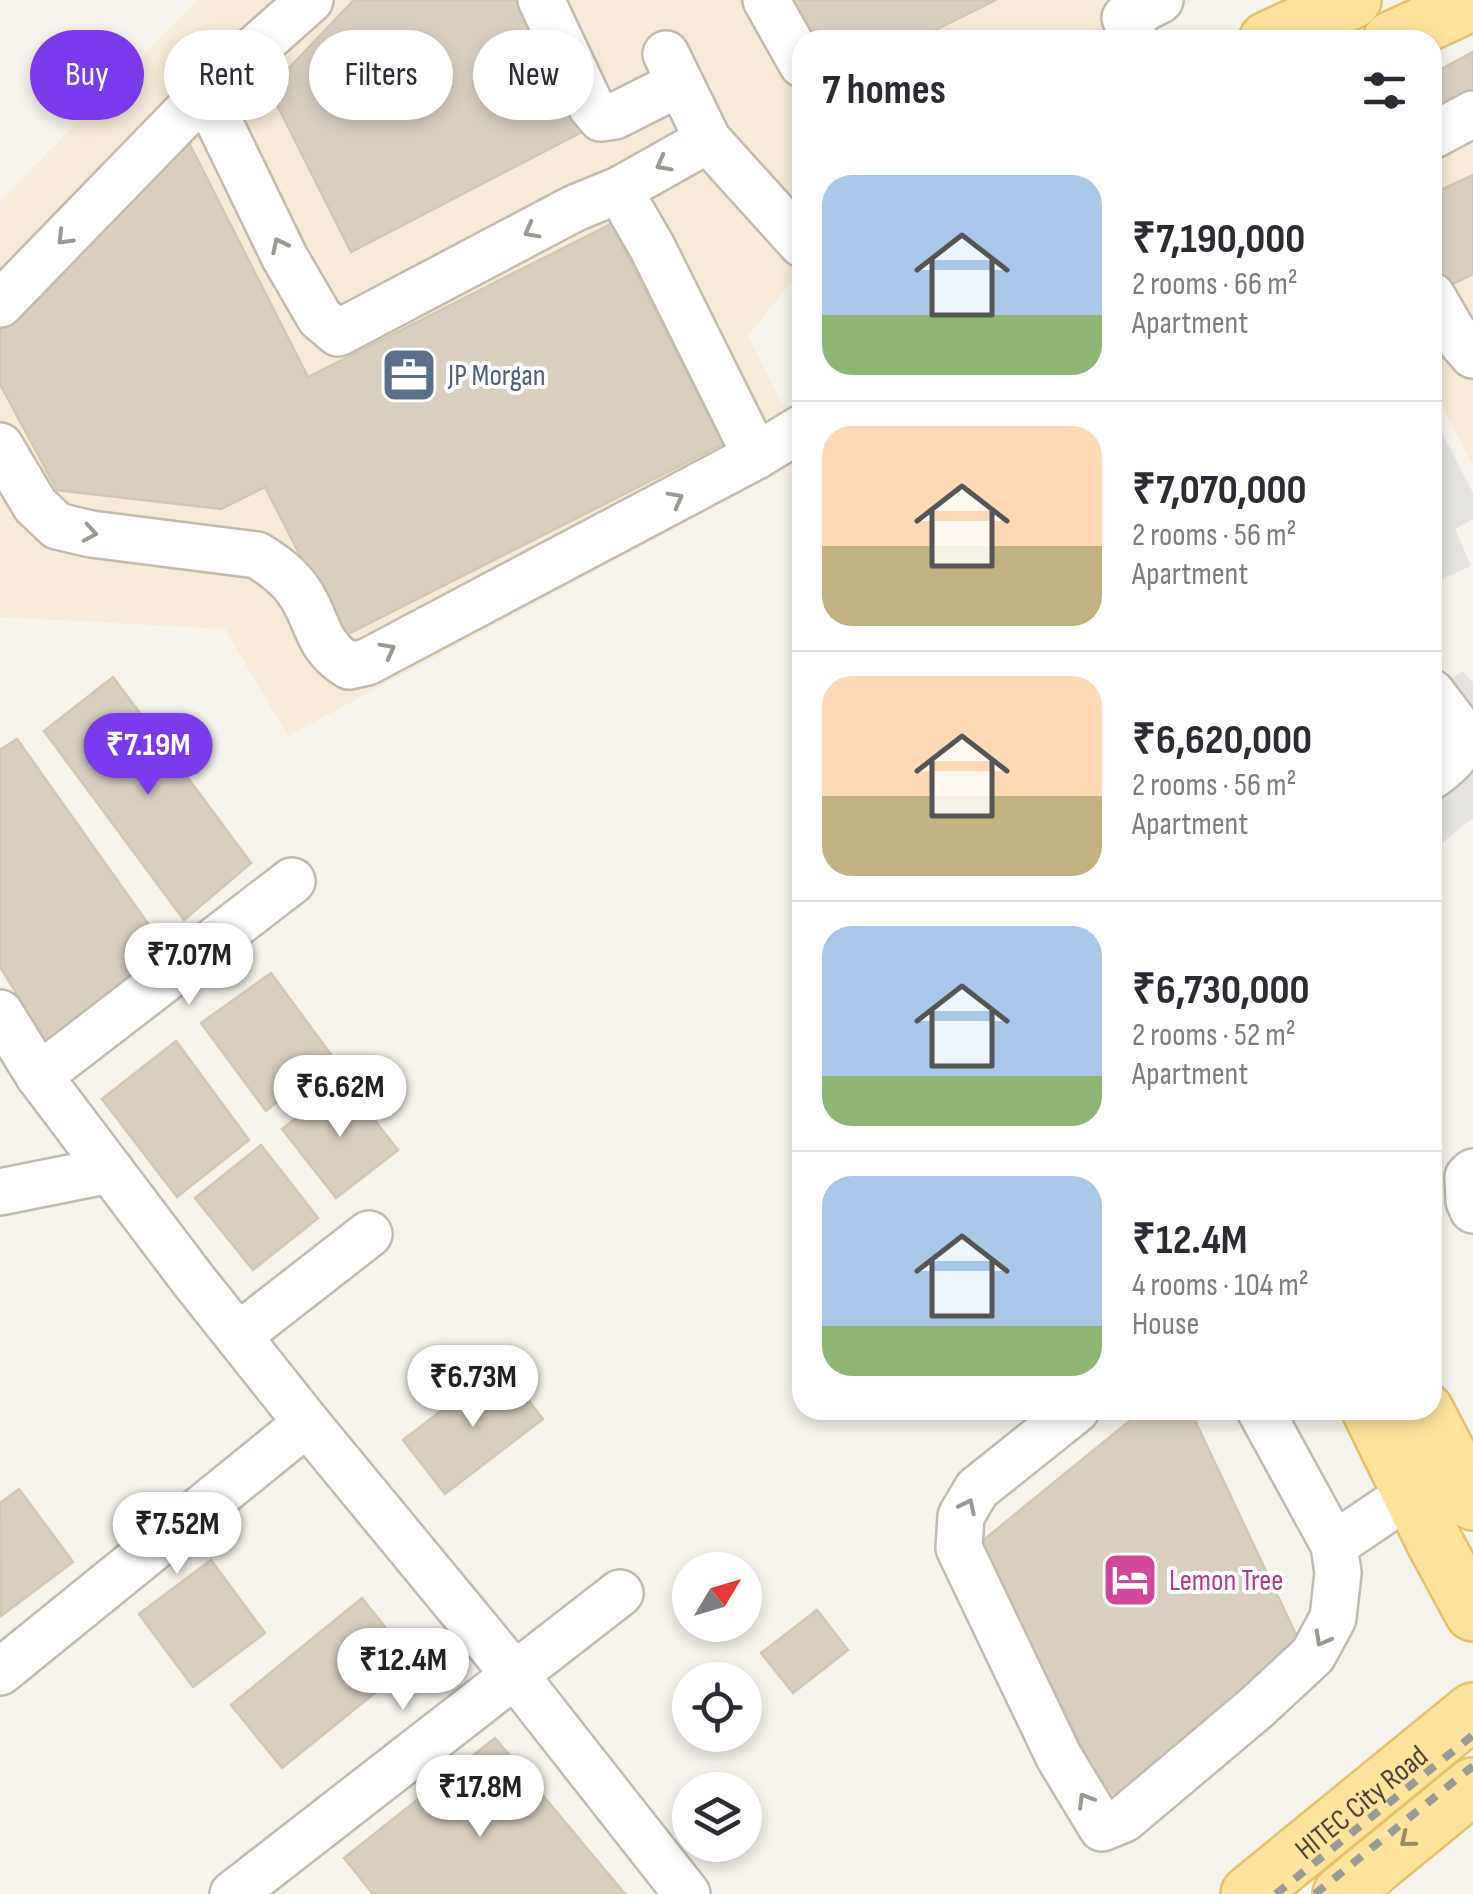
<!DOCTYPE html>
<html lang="en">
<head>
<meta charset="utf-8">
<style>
	:root { --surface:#fff; --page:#f7f7f7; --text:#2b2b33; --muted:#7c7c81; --line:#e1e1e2; --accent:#7c3aed }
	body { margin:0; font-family:"Sofia Sans Condensed",sans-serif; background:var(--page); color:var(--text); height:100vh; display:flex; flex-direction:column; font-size:38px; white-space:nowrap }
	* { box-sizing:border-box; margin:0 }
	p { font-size:32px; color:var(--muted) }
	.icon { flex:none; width:55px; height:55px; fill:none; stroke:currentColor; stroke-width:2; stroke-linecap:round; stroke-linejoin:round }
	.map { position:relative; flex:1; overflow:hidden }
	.panel { position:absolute; left:792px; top:30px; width:650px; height:1390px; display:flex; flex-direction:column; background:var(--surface); border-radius:30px; box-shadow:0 5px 15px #0003 }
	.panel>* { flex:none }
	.hud { position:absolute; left:30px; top:30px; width:612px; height:90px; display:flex; gap:20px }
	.needle { width:65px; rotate:52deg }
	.controls { position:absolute; left:672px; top:1552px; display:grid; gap:20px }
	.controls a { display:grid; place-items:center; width:90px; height:90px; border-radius:50%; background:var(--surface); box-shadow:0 5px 15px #0003; font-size:50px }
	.price { position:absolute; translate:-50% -85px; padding:0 22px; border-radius:35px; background:#fff; color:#222; font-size:32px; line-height:65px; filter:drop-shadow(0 2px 5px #0008) }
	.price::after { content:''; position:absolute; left:50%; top:60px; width:30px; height:22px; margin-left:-15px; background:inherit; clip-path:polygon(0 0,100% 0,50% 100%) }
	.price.active { background:var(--accent); color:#fff }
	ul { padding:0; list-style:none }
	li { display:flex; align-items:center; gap:30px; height:250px; padding:0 30px }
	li+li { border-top:2px solid var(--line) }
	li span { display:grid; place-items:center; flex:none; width:280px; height:200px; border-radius:30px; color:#555 }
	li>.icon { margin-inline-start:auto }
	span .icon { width:120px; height:120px; fill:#fffc; stroke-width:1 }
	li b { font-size:42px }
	h2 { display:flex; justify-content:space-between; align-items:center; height:120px; padding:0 30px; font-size:42px }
	.tag { padding:0 35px; border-radius:45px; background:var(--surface); box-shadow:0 5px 15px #0003; font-size:35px; line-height:90px }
	.tag.active { background:var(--accent); color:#fff }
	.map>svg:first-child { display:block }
	.commercial { fill:#f7ead8 }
	.parking { fill:#e5e3e0 }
	.building { fill:#d8cfc1; stroke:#d3c7b4; stroke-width:2.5 }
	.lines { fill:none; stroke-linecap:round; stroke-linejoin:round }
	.minor-casing { stroke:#c2bbae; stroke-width:50 }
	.major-casing { stroke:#e6c16a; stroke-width:60 }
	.minor { stroke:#fff; stroke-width:45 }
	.major { stroke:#ffe39c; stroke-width:55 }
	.rail { stroke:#9a9a9a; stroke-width:8; stroke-dasharray:12 12; stroke-linecap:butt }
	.oneway { stroke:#9c9892 }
	.oneway2 { stroke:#9c8c66 }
	.labels { text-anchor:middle; stroke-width:8; stroke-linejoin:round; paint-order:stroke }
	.service-label { font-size:30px; fill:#4e5e75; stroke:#fff; text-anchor:start }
	.hotel-label { font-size:30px; fill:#b23c85; stroke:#fff; text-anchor:start }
	.street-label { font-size:30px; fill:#4b4439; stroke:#fff }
</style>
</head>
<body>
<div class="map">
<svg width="1473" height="1894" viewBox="0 0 1473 1894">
	<rect width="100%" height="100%" fill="#f6f3ec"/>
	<!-- commercial -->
	<g class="commercial">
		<path d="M198,0H1196L1115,40H802V269L748,336L802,443V460L288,736L225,629L0,617V201Z"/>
		<path d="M1473,57V466L1433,388V77Z"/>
	</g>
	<!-- parking -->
	<g class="parking">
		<path d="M1433,415L1473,493V519L1455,529L1471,566L1433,583Z"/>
		<path d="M1463,671L1473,683V818L1433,850V687L1436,689Z"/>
	</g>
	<!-- building -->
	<g class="building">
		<path d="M354,0H519L582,132L351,252L269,89Z"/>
		<path d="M793,0H996L915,40H813Z"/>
		<path d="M1473,52V98L1432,120V74Z"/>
		<path d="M186,137L308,377L611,224L723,444L342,637L265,487L221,509L57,490L0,384V323Z"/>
		<path d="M1473,175V274L1440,290L1432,274V194Z"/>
		<path d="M113,677L251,863L184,920L44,731Z"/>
		<path d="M17,739L166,949L48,1044L0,967V750Z"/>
		<path d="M271,973L332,1056L266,1111L201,1023Z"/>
		<path d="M176,1041L249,1140L177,1197L102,1099Z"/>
		<path d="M344,1081L398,1150L336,1198L282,1129Z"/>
		<path d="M261,1145L318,1218L253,1270L195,1198Z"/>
		<path d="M501,1365L543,1419L445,1494L403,1440Z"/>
		<path d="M1143,1410H1190L1299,1641L1109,1802L981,1542Z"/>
		<path d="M19,1489L73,1562L1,1616L0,1503Z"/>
		<path d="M211,1560L265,1633L193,1687L139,1614Z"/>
		<path d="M362,1598L413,1662L282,1768L231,1705Z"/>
		<path d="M817,1610L848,1650L793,1693L761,1653Z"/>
		<path d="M495,1738L625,1894H373L344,1858Z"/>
	</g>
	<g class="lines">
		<!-- minor casing -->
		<g class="minor-casing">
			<g id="minor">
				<path d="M541,0L591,106L601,118L615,116L680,83"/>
				<path d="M766,0L802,64"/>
				<path d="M1135,40L1125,18L1160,0"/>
				<path d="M666,54L708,140L802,244"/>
				<path d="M205,93L310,0"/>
				<path d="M1432,136L1473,114"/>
				<path d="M619,190L652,247L756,456"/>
				<path d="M1432,296L1453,332L1473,355"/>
				<path d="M0,304L205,93L285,258L320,318L338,333L575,208L619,190L708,140"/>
				<path d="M0,446L35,505L57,526L91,534L257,555C273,565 289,576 300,593C319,622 316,646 349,666L367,662L756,456L802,428"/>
				<path d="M1432,693L1463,734C1460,755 1449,763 1432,776"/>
				<path d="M0,1013L39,1076L194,1281L307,1423L514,1674L687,1894"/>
				<path d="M39,1076L292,881"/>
				<path d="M1473,1172L1468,1177L1469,1201L1473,1210"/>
				<path d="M0,1192L110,1170"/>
				<path d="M238,1336L369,1234"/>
				<path d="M1076,1410L977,1489L961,1516L959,1548L1059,1757L1102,1828L1124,1819L1257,1707L1313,1655L1333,1618L1338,1573L1334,1545L1260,1410"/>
				<path d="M1334,1545L1411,1493"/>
				<path d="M0,1672L307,1423"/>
				<path d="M233,1894L620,1593"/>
			</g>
		</g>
		<!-- major casing -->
		<g class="major-casing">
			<g id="major">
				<path d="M1267,40L1353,0"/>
				<path d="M1391,40L1473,2"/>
				<path d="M1370,1410L1435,1543L1473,1613"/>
				<path d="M1425,1410L1473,1502"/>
				<path id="s1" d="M1249,1894L1473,1711"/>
				<path d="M1341,1894L1473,1786"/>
			</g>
		</g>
		<!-- minor -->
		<use href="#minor" class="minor"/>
		<!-- major -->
		<use href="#major" class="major"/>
		<!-- rail -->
		<g class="rail">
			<path d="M1276,1894L1473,1735"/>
			<path d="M1315,1894L1473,1766"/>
		</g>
	</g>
	<!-- one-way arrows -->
	<defs><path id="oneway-chevron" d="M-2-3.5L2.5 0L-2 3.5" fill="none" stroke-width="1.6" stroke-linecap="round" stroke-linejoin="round" transform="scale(2.5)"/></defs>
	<g class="oneway">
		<use href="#oneway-chevron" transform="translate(663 164) rotate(152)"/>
		<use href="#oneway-chevron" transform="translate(531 231) rotate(152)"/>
		<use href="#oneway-chevron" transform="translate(64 238) rotate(134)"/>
		<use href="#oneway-chevron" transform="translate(279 245) rotate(-116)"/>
		<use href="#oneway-chevron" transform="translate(676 499) rotate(-28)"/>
		<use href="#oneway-chevron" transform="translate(90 533) rotate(10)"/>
		<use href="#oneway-chevron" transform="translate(388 650) rotate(-28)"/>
		<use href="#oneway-chevron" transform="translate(968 1506) rotate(-64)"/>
		<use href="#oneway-chevron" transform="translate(1322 1639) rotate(119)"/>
		<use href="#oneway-chevron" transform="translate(1085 1800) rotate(-121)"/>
	</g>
	<use class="oneway2" href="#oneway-chevron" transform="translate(1407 1840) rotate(141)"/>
	<!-- icons -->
	<defs>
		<g id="office-square" transform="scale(2.875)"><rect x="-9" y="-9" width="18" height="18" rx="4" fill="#5c6f8a" stroke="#fff"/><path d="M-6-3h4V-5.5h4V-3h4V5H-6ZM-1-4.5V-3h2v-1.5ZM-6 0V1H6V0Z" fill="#fff"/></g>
		<g id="hotel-square" transform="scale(2.875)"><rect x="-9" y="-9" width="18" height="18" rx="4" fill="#d1479c" stroke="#fff"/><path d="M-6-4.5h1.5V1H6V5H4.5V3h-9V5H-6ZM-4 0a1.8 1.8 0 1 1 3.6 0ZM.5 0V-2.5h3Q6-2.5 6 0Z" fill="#fff"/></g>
	</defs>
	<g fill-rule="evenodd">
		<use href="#office-square" x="409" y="375"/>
		<use href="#hotel-square" x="1130" y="1580"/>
	</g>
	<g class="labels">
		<!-- service labels -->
		<g class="service-label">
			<text x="448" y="385">JP Morgan</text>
		</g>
		<!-- hotel labels -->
		<g class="hotel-label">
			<text x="1169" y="1590">Lemon Tree</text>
		</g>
		<!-- street labels -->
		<g class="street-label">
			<text dy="10" stroke="none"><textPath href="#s1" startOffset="145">HITEC City Road</textPath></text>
		</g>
	</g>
</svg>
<div class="controls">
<a><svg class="needle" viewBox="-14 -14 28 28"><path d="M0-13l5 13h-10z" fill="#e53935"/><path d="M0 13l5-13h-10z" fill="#7c7c81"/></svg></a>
<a><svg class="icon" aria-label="locate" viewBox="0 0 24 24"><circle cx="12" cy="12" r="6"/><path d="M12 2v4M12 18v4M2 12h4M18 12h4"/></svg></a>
<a><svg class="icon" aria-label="layers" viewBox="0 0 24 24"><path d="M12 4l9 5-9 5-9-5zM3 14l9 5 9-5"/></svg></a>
</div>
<b class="price active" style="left:148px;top:798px">₹7.19M</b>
<b class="price" style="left:189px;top:1008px">₹7.07M</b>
<b class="price" style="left:340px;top:1140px">₹6.62M</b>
<b class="price" style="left:473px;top:1430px">₹6.73M</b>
<b class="price" style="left:177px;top:1577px">₹7.52M</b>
<b class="price" style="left:403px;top:1713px">₹12.4M</b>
<b class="price" style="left:480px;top:1840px">₹17.8M</b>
<div class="hud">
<a class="tag active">Buy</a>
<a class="tag">Rent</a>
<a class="tag">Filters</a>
<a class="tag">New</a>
</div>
<section class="panel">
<h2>7 homes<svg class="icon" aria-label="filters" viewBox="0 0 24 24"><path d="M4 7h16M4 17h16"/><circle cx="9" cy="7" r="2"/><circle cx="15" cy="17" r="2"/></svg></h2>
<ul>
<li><span style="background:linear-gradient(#a9c7e8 70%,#8fb573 0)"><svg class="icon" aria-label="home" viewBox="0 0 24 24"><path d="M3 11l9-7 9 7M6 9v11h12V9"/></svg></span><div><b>₹7,190,000</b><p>2 rooms · 66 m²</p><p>Apartment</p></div></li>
<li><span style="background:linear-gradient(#ffd9b3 60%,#c2b280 0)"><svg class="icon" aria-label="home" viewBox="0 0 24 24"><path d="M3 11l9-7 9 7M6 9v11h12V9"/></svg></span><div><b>₹7,070,000</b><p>2 rooms · 56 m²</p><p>Apartment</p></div></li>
<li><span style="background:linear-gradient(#ffd9b3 60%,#c2b280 0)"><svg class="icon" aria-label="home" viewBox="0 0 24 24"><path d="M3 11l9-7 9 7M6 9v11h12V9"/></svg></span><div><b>₹6,620,000</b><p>2 rooms · 56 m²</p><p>Apartment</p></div></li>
<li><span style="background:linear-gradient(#a9c7e8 75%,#8fb573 0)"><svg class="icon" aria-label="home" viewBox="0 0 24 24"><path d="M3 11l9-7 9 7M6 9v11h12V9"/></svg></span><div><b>₹6,730,000</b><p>2 rooms · 52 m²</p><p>Apartment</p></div></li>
<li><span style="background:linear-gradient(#a9c7e8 75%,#8fb573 0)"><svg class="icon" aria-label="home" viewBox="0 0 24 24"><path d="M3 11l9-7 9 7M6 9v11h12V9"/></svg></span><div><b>₹12.4M</b><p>4 rooms · 104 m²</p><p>House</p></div></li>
</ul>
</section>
</div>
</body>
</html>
